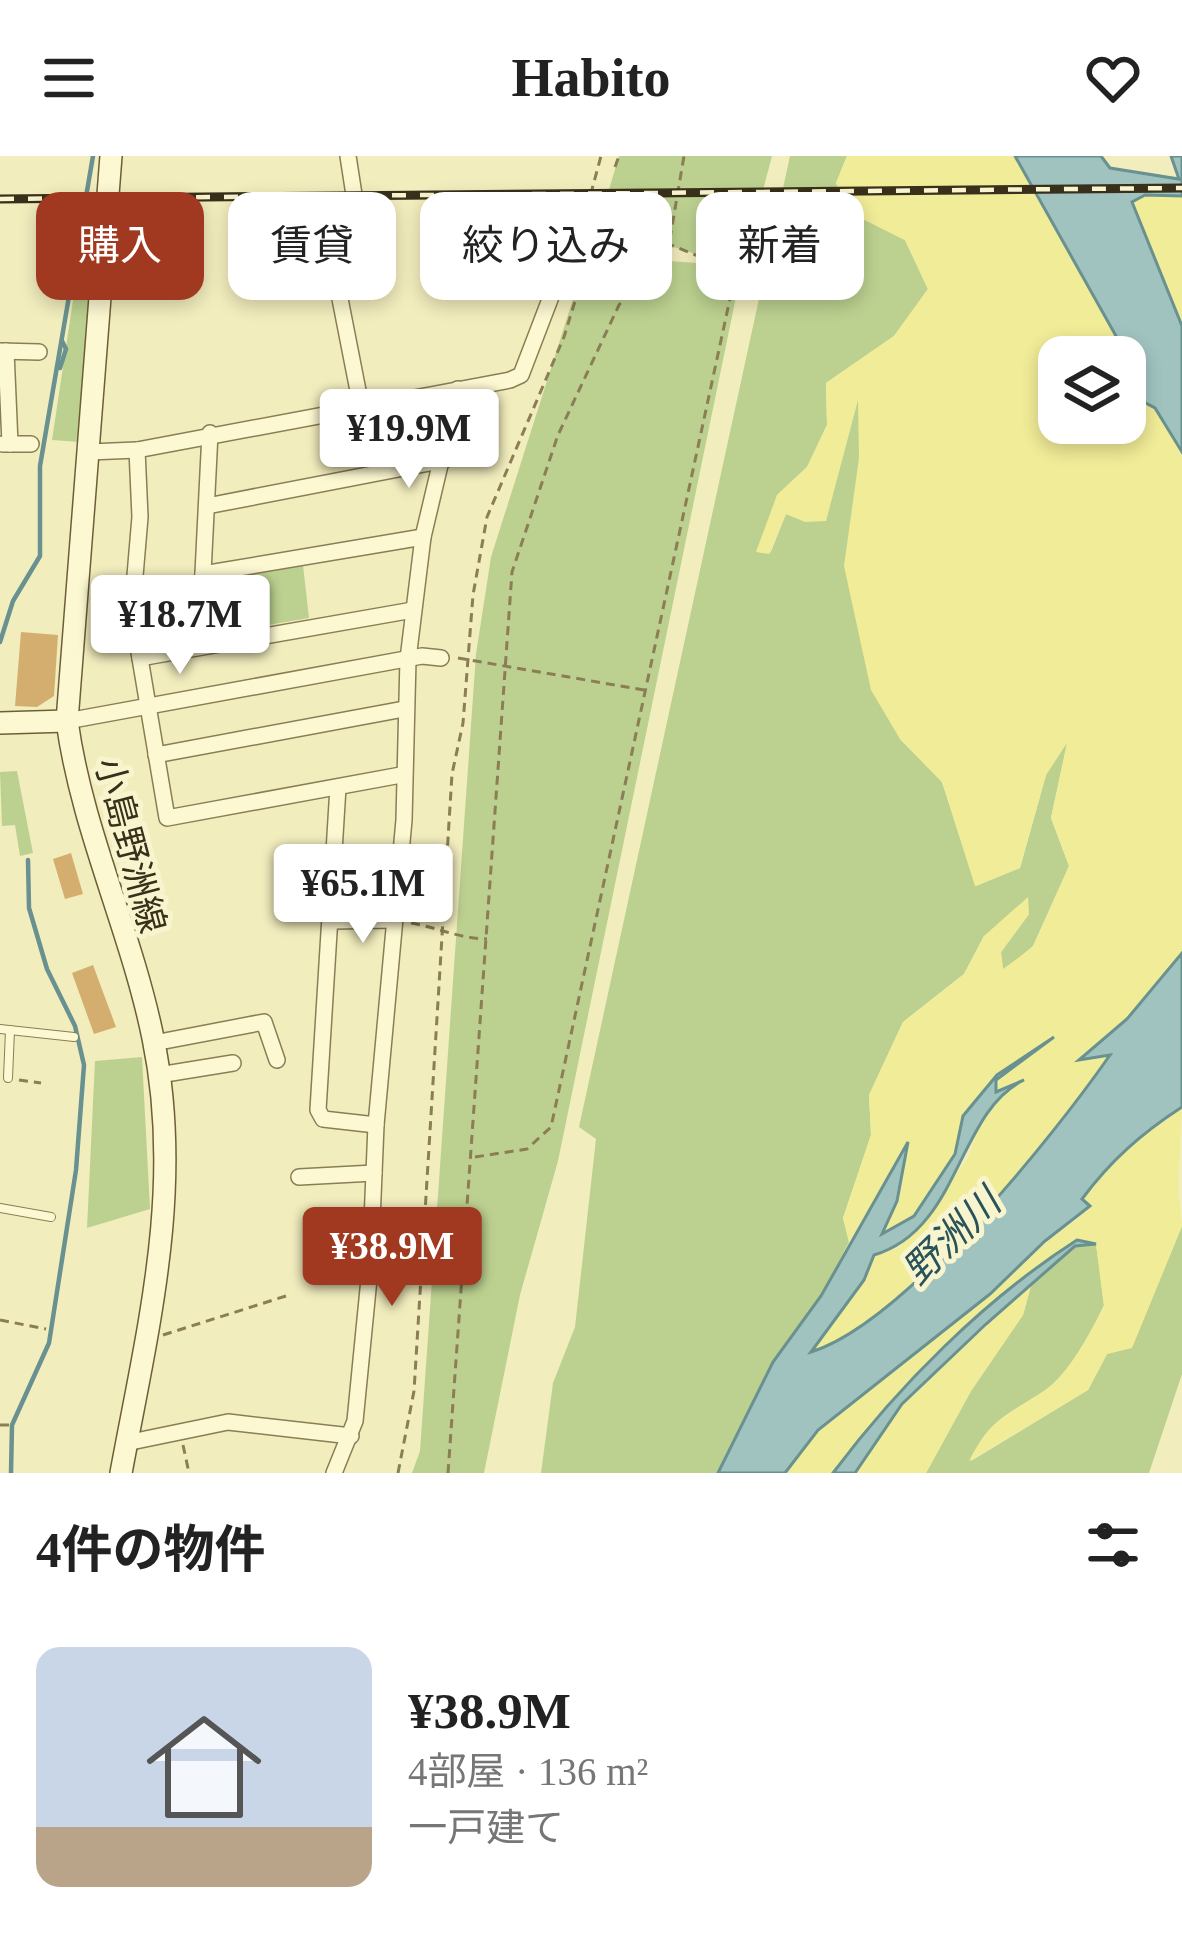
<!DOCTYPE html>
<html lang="ja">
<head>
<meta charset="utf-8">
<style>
	:root { --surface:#fff; --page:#f6f6f6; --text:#222; --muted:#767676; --accent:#a0391f }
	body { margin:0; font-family:"Times New Roman","Noto Sans JP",serif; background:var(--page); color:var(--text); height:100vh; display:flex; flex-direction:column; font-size:45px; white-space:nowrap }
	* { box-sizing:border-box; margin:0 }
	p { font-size:39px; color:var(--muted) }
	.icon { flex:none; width:66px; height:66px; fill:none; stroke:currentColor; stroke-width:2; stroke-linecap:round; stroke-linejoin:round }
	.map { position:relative; height:1317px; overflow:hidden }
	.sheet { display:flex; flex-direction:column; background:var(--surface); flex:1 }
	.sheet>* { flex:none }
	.top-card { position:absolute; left:36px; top:36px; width:1110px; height:108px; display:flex; gap:24px }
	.controls { position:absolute; left:1038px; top:180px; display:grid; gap:24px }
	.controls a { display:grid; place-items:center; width:108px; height:108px; border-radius:24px; background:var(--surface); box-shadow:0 6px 18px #0003; font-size:60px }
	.price { position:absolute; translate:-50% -102px; padding:0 27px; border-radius:12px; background:#fff; color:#222; font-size:39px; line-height:78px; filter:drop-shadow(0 3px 6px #0008) }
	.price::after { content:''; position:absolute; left:50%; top:72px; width:36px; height:27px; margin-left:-18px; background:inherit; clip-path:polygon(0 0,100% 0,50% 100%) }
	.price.on { background:var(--accent); color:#fff }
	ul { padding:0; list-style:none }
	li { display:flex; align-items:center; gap:36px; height:300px; padding:0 36px }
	li span { display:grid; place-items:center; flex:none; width:336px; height:240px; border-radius:24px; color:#555 }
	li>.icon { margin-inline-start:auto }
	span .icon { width:144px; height:144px; fill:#fffc; stroke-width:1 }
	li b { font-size:51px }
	h2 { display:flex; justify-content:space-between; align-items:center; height:144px; padding:0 36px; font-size:51px }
	.chip { padding:0 42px; border-radius:24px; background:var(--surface); box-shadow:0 6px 18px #0003; font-size:42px; line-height:108px }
	.chip.on { background:var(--accent); color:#fff }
	header { display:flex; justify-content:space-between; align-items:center; height:156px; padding:0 36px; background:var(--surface); font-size:54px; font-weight:600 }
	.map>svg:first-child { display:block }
	.green { fill:#bcd190 }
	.sand { fill:#f1ec97; fill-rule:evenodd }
	.water { fill:#a1c3c0; stroke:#689190; stroke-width:3 }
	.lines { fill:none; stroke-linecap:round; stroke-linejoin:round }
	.stream { stroke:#689190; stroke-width:4.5 }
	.building { fill:#d4ae6f }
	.lane-casing { stroke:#8b7d55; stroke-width:10 }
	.street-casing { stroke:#8b7d55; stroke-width:18 }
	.secondary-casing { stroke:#6d5e38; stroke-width:24 }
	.path { stroke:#8b7d55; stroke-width:3; stroke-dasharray:9 6; stroke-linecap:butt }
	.lane { stroke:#fcf8d1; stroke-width:8 }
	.street { stroke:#fcf8d1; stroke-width:15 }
	.secondary { stroke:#fcf8d1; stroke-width:21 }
	.rail-casing { stroke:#39301b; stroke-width:9 }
	.rail { stroke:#f8f5ce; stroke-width:4.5; stroke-dasharray:14; stroke-linecap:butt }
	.labels { text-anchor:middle; stroke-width:10; stroke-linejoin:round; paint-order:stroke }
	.street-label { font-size:36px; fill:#39301b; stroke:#f8f5ce }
	.water-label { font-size:39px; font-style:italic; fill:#29535b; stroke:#f8f5ce }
</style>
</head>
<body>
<header><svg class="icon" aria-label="menu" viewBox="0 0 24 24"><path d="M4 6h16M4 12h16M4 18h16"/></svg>Habito<svg class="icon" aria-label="heart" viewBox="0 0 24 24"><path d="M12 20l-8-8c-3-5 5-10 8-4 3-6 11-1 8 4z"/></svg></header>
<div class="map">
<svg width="1182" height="1317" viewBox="0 0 1182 1317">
	<rect width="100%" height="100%" fill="#f2edbd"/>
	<!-- green -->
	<g class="green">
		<path d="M619,0H772L742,113L599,67Z"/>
		<path d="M790,0H847L836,27L849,56L905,84L928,133L894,180L826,227L827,269L807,311L777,339L770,398L786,358L805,365L859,237V302L900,583L942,626L976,730L1020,712L1046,619L1068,583L1051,662L1069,710L1033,790L1003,815L1001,796L1029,758L984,780L964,818L903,866L869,939L871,979L843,1062L849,1086L821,1140L773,1206L718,1317H541L553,1227L575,1171L596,983L579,971Z"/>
		<path d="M84,71L101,78L79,286L52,284Z"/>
		<path d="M587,99L710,108L731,121L736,141L558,1005L520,1139L484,1317H412L420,1295L476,498L491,401Z"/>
		<path d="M303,409L309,462L223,477L214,422Z"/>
		<path d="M17,615L33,697L20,700L15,669L2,670L0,616Z"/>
		<path d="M142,901L150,1053L87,1072L95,905Z"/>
		<path d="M1182,1070V1218L1149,1317H926L971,1235L1023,1159L1032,1126L1075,1090L1096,1088L1104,1149C1091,1176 1070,1218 1044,1235C1011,1257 986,1265 971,1305L1088,1234L1107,1198L1132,1191Z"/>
	</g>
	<!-- sand -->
	<g class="sand">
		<path d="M847,0H1015L1134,212L1142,245L1154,252L1182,296V797L1127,863L1082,902L1110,899C1046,986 912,1162 810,1197L864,1125L874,1098L899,1092L968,1002L981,963L1012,928L994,936L996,924L1038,894L997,919L963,960L955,998L913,1060L880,1079L897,1045L906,991L849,1086L843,1062L871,979L869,939L903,866L964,818L984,780L1028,741L1029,758L1001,796L1003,813L1033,791L1069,710L1051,662L1067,587L1046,619L1020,712L975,730L942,626L900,583L871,534L844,410L859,302L858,244L826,365L805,366L786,358L769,398L756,396L777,339L807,311L827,269L826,227L894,180L928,133L905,84L849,56L836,27ZM1059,201H1125V267H1059Z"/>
		<path d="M1145,39L1182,40V170L1132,46Z"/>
		<path d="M1182,951L1178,1032L1182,1070L1132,1192L1107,1198L1088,1234L969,1305C991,1262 1006,1260 1044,1235C1069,1218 1090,1177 1104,1150L1096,1088L1077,1084C982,1144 903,1231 833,1317H785C830,1243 922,1196 987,1140C1019,1113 1044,1085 1079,1062C1087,1011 1142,977 1182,951Z"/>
		<path d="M1032,1126L1023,1159L971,1235L926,1317H855L902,1248Z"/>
	</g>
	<!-- water -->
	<g class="water">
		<path d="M1015,0H1101L1110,12L1179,23L1171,0H1182V40L1145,39L1132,46L1182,170V296L1155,252L1142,245L1134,212Z"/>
		<path d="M1182,797V951C1142,977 1111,1004 1082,1043L1090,1050L1045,1085L990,1138L818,1274L785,1317H718L773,1206L821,1140L908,986L897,1045L882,1078L914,1060L955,998L963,960L997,919L1054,881L996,924V936L1024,924C957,956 960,1074 874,1099L864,1124L811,1196C904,1167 1053,981 1110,899L1079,904L1127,863Z"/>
		<path d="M1077,1084L1096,1088L1075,1090L986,1168L902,1248L855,1317H833C898,1230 985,1143 1077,1084Z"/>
	</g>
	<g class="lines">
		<!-- stream -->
		<g class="stream">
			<path d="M60,212L66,193L62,185"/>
			<path d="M0,486L13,445L40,400V310L93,0"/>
			<path d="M11,1317L12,1269L49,1187L76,1014L84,909L75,870L47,813L29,752L28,704"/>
		</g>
	</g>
	<!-- building -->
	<g class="building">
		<path d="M21,476L58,479L54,540L37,551L15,550Z"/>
		<path d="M71,697L83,738L65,743L53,703Z"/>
		<path d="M93,809L116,871L94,878L72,817Z"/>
	</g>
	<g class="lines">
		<!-- lane casing -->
		<g class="lane-casing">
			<g id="lane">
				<path d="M0,873L74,881"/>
				<path d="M8,922L10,874"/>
				<path d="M0,1052L51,1061"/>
			</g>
		</g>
		<!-- street casing -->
		<g class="street-casing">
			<g id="street">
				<path d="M348,0L357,58L333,107L361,250"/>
				<path d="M0,195L39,196"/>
				<path d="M6,195L10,288"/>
				<path d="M210,277L202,437L211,489"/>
				<path d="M3,288H31"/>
				<path d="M137,294L140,361L132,455L167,662L401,619"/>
				<path d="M89,296L137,294L510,224L521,219L557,125"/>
				<path d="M207,350L445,304"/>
				<path d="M203,418L423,381"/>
				<path d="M140,502L413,454"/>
				<path d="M67,565L422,500L441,502"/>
				<path d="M156,599L404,553"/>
				<path d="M338,631L318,954L323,963L376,969"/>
				<path d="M332,765L393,764"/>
				<path d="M154,887L264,866L277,904"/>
				<path d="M159,919L233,907"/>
				<path d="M299,1021L374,1017"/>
				<path d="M316,1107L370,1113"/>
				<path d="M126,1287L228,1266L351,1280"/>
				<path d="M334,1317L355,1265L370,1113L376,969L404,664L408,503L423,381L458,233"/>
			</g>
		</g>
		<!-- secondary casing -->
		<g class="secondary-casing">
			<g id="secondary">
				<path d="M111,0L67,565C82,675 131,774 153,882C184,1031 148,1171 121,1317"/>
				<path d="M0,567L67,565"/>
			</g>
		</g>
		<!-- path -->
		<g class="path">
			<path d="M615,11L619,0"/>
			<path d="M582,124L602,57"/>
			<path d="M458,502L644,534"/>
			<path d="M411,767C439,772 457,782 487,783"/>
			<path d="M19,924L41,927"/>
			<path d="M475,1001L527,993L551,971L731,138V121L715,107L671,89"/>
			<path d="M0,1164L46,1173"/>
			<path d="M163,1179L289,1139"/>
			<path d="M0,1269H12"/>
			<path d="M183,1289L189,1317"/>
			<path d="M398,1317L414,1235L452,618L463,567L473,439L487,361L564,181L580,129L574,100L601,0"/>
			<path d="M448,1317L512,416L558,279L619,149L669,88L684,0"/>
		</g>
		<!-- lane -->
		<use href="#lane" class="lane"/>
		<!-- street -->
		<use href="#street" class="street"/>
		<!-- secondary -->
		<use href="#secondary" class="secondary"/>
		<!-- rail casing -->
		<g class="rail-casing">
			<path id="rail" d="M0,43L1182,32"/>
		</g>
		<!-- rail -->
		<use href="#rail" class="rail"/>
	</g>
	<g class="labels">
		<!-- street labels -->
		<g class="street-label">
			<text transform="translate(131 689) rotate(75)" y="13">小島野洲線</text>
		</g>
		<!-- water labels -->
		<g class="water-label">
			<text transform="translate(951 1080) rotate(-44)" y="14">野洲川</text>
		</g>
	</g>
</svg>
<div class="controls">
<a><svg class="icon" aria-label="layers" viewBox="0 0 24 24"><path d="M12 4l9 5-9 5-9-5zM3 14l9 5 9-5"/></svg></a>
</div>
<b class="price" style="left:409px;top:335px">¥19.9M</b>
<b class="price" style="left:180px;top:521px">¥18.7M</b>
<b class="price" style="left:363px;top:790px">¥65.1M</b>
<b class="price on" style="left:392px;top:1153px">¥38.9M</b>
<div class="top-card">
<a class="chip on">購入</a>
<a class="chip">賃貸</a>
<a class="chip">絞り込み</a>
<a class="chip">新着</a>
</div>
</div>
<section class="sheet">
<h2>4件の物件<svg class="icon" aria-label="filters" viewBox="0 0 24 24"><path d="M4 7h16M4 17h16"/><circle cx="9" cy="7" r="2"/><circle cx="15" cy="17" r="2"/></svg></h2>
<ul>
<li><span style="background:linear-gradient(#c9d6e8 75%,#b9a48a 0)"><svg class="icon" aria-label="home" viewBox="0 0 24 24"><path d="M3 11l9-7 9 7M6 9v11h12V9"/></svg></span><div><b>¥38.9M</b><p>4部屋 · 136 m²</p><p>一戸建て</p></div></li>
</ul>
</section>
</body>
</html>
